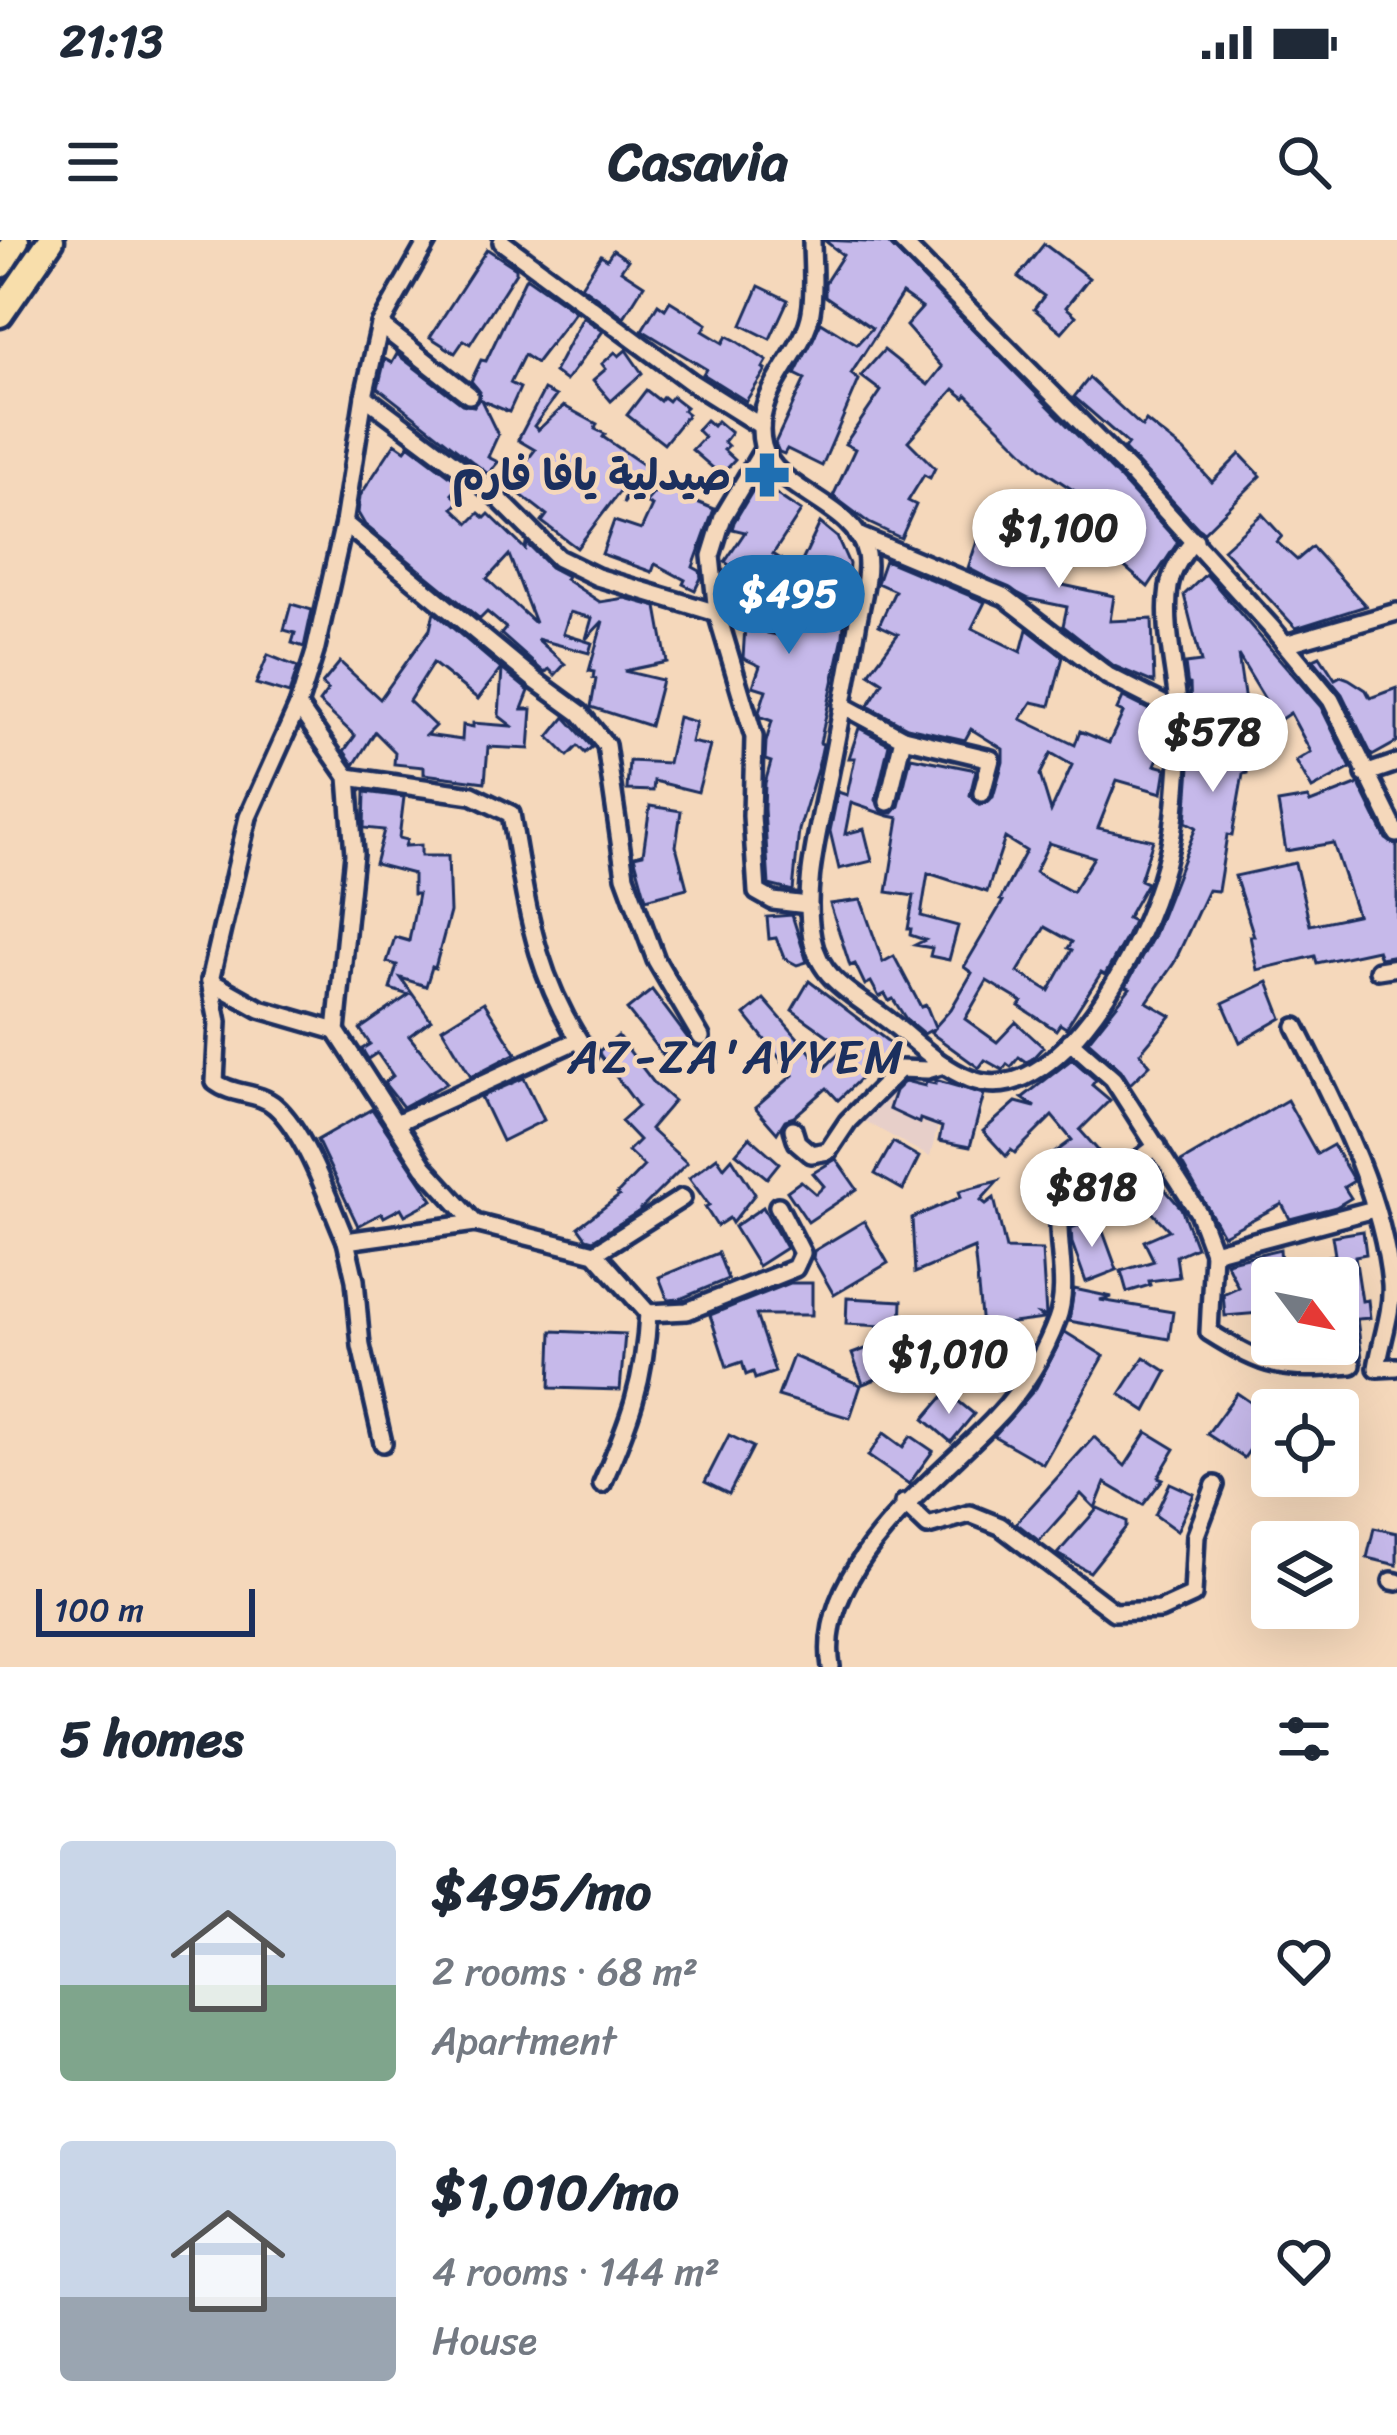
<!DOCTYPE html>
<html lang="en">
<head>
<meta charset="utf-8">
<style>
	:root { --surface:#fff; --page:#f6f6f7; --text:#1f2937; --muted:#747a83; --accent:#1f6fb2 }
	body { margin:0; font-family:Sriracha,"Playpen Sans Arabic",sans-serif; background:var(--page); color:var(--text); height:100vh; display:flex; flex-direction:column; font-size:45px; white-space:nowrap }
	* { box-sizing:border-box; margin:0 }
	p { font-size:39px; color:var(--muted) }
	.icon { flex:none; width:66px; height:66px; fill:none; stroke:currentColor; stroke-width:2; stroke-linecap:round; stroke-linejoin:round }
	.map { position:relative; height:1427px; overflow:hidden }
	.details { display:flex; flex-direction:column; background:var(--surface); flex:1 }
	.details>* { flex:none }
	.needle { width:78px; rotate:122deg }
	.tools { position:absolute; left:1251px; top:1017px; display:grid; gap:24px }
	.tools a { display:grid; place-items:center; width:108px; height:108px; border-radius:12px; background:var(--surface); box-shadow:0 12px 48px #0002; font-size:60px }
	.scale { position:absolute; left:36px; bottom:30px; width:219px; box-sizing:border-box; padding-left:12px; border:6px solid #1b2f5e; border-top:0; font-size:33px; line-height:42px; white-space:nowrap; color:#1b2f5e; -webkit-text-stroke:9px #f5d8bb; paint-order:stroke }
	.price { position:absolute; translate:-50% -102px; padding:0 27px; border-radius:42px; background:#fff; color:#222; font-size:39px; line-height:78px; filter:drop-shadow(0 3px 6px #0008) }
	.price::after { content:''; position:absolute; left:50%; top:72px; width:36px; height:27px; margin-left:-18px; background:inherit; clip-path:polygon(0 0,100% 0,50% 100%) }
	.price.current { background:var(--accent); color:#fff }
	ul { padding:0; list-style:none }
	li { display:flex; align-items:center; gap:36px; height:300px; padding:0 60px }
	li span { display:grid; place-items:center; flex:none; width:336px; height:240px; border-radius:12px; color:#555 }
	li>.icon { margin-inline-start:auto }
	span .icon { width:144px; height:144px; fill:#fffc; stroke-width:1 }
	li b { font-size:51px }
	h2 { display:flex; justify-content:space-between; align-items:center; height:144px; padding:0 60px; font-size:51px }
	.status { display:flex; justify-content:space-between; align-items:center; height:84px; padding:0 60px; background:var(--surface); direction:ltr }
	.status svg { height:33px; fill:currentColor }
	header { display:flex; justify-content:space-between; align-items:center; height:156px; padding:0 60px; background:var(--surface); font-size:54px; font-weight:800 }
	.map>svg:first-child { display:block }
	.built { fill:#e7cfc9 }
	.building { fill:#c6b9ea; stroke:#1b2f5e; stroke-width:3; fill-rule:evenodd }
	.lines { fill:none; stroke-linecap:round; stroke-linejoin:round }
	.minor-casing { stroke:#1b2f5e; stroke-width:24 }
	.highway-casing { stroke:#1b2f5e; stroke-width:33 }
	.minor { stroke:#f5d8bb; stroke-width:15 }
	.highway { stroke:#f8deab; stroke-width:24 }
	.labels { text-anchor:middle; stroke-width:9; stroke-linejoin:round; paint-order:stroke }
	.poi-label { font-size:42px; font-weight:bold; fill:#1b2f5e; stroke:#f5d8bb; text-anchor:end }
	.quarter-label { font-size:48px; letter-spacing:3px; fill:#1b2f5e; stroke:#f5d8bb }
</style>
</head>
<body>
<div class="status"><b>21:13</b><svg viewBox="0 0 49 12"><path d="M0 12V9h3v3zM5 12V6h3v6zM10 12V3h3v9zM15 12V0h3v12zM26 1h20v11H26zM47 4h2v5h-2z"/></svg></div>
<header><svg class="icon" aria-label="menu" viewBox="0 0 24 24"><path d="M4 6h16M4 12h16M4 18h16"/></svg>Casavia<svg class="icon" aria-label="search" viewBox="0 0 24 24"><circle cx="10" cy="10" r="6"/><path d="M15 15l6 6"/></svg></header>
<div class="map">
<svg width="1397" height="1427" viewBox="0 0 1397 1427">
	<rect width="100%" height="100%" fill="#f5d8bb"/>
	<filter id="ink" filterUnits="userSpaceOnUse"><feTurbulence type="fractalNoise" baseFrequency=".00833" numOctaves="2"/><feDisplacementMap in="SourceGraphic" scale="24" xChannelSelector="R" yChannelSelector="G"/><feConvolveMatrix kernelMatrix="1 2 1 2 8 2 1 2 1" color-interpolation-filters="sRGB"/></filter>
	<g filter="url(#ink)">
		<!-- built -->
		<path class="built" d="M901,832L944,838L940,850L946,853L930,917L857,877Z"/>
		<!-- building -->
		<g class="building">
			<path d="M824,0L888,3L1121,240L1178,302L1148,347L1098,304L1102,299L1077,271L1088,260L1040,228L967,155L965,158L954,149L908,201L935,228L930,238L924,235L908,261L916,265L901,298L869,283L833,256L855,209L845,204L881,151L861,136L884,110L928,145L942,127L906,86L922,68L902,54L851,134L859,140L822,226L787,209L784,214L779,212L775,203L805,139L795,134L821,82L857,104L872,88L825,56V43L843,15Z"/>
			<path d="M1044,4L1089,38L1066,67L1076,76L1062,92L1034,69L1044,56L1018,37Z"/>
			<path d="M487,9L516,28V32L470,104L464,100L455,113L430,97Z"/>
			<path d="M613,10L628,20L621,30L644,45L624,77L581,46L601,15L607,19Z"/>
			<path d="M526,37L579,74L575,72L536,123L524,115L510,143L520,148L509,172L481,160L498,195L488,217L498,222L488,234L378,148L385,119L392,123L397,114L462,164L474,166L480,152L471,141L481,120L486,121Z"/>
			<path d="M759,46L788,60L770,99L742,85Z"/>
			<path d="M670,61L707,84L703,91L723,103L727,96L735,100L767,121L763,128L766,130L746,161L703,134L706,129L642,90L658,64L665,69Z"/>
			<path d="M583,77L603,91L566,141L554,132Z"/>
			<path d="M626,110L642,133L611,161L593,140L606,129L602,124L615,112L619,116Z"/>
			<path d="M1089,138L1142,187L1146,181L1184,211L1212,242L1240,214L1261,236L1204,292L1198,288L1124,209L1128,204L1074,157Z"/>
			<path d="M544,150L556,156L534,186L538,190L564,166L597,184L595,189L605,194L603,197L650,229L623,264L630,238L577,308L542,282L547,275L508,245L535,210L518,200Z"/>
			<path d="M646,150L660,161L663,157L668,161L672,156L686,167L683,170L688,174L664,204L627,175Z"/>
			<path d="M706,180L713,186L717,181L731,193L724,202L728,206L724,210L735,220L721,235L692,210L704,197L697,190Z"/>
			<path d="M395,203L405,210L409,205L461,244L452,254L460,261L453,268L469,283L479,273L485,278L489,274L525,309L526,303L550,327L567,336L565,339L600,362L625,358L657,367L667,422L624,431L662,440L650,486L591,467L596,439L593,438L594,432L589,431L603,381L586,399L592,378L570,372L563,394L592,403L589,413L537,399L565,424L555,435L549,429L545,433L501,394L506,388L487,372L480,379L365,285L358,273L360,256ZM509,315L535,383L487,339Z"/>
			<path d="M762,235L771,242L767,248L801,271L773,314L798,330L820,283L837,297L849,324L843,396L820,503L823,504L819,523L799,590L793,651L769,645L764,569L765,543L771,522L765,520L766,502L772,481L761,477L759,472L766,450L753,446L760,426L743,418L746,370L729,362L733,328L725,322L745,292L732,289L734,282ZM775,365L804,371L796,399L768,393Z"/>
			<path d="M667,238L691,249L687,258L714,269L693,327L700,331L701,338L695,350L683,344L685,340L655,324L652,332L602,314L614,281L641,290L652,266L645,263Z"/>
			<path d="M990,263L1042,280L1030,314L1068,322L1063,345L1114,356L1110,381L1152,379L1154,443L1114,426L1063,386L1067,367L1029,359L968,328Z"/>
			<path d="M1262,274L1282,296L1277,302L1297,320L1312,307L1366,366L1296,388L1223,309Z"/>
			<path d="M885,320L985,362L972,388L1021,412L1027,389L1063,417L1050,466L1032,462L1021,479L1075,505L1080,491L1109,503L1123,473L1117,470L1123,457L1163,477L1159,488L1165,491L1161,501L1165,502L1155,525L1166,528L1162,553L1117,540L1098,588L1153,600L1140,640L1147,643L1127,678L1133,681L1126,697L1105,735L1101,733L1066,788L1060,784L1056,790L1019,766L1022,762L987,741L965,779L997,802L1016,782L1043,807L1032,819L1026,822L1019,817L1011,827L1007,824L1003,830L985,820L979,828L931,793L933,789L924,794L906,779L893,759L889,761L885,754L879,757L871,742L865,745L855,724L850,726L830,664L861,660L883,722L894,716L921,767L926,765L935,787L951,769L972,733L964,727L1003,661L1000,660L1026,611L1005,598L987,652L928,633L921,676L958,686L949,720L930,716L932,708L915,705L925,700L910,695L911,689H908L914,656L887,652L899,578L889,576L851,563L845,594L864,589L872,621L839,629L830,591L838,552L847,555L855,518H849L859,488L889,504L876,560L884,573H893L899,566L911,517L976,530L970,555L980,565L993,557L1003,522V509L971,489L965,500L907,487L868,466L883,442L869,433L898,394L879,385L895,351L877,343ZM1051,513L1072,525L1051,571L1040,535ZM1049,603L1094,617L1072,652L1035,632ZM1045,687L1072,702L1068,708L1072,710L1049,751L1018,732Z"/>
			<path d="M1206,334L1321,467L1351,528L1312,549L1296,521L1311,512L1290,473L1278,481L1238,415L1247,475V533L1243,534L1232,596L1227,595L1218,651L1208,650L1174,723L1147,762L1171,776L1140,813L1150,825L1130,844L1121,830L1088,801L1130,748L1126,746L1153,697L1196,587L1186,582L1192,498L1190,443L1188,447L1185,424L1201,422L1184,355Z"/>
			<path d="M291,364L312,370L304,407L292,403L295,393L284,390Z"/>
			<path d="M434,372L501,429L478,459L433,423L409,461L435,486L426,495L462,500L463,485L473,487V483L512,486L499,476L502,429L529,451L522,469H532L529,509L488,507L485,542L424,534V527L394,524L395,512L375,492L354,525L344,511L355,496L319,462L328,450L322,444L340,422L380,459L430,389Z"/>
			<path d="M268,415L298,427L289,454L256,444Z"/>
			<path d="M1320,416L1335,439L1341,436L1349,439L1366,450L1370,458L1397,448V502L1372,516L1342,454L1313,419Z"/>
			<path d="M565,477L592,507L585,513L578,506L568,516L549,497Z"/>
			<path d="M678,477L696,482L691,502L710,506L698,552L654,541L653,551L627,550L629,521L668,523Z"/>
			<path d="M1359,544L1386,599L1397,606V715L1380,718L1377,710L1317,723L1315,716L1257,730L1250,696H1254L1235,636L1295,623L1310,685L1357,675L1333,603L1286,611L1278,563L1308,558L1310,563Z"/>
			<path d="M365,552L404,557L399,598L407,600L405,606L421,605V616H448L450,672L435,728L432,727L426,746L401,738L431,780L409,796L447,843L403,867L384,843L393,836L377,813L368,819L362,809L370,804L360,789L409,755L390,749L397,725L387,722L395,697L409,701L418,654H413V634L375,624L384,590L364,588Z"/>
			<path d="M650,566L681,571L676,606L687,648L646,659L634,616L643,614Z"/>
			<path d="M792,675L807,722L797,725L784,718L776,698L769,699L767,677Z"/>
			<path d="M809,741L894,806L838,860L827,848L794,877L785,880L777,893L755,868L793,835L745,775L764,759L824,828L845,808L792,770Z"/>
			<path d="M1268,742L1282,778L1240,802L1223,763Z"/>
			<path d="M652,750L690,801L680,809L676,804L663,815L627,770Z"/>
			<path d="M484,762L516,813L471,836L442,788Z"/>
			<path d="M618,796L654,843L674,861L650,889L687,923L638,972L593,1000L586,998L578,987L619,956L617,954L644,926L628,911L639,900L621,881L638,866L600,815L599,811Z"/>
			<path d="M1072,819L1096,840L1092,845L1110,860L1080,890L1111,925L1041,979L1023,958L1053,914L1072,900L1052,876L1015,913L1011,910L1006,916L983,891L1016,862L1035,867L1022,858Z"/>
			<path d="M524,838L544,880L502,901L481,857Z"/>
			<path d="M935,840L984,854L970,907L939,901L942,887L920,879L919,883L889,869L895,851L905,841L925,846L926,842L935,844Z"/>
			<path d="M1287,860L1317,914L1333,905L1354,941L1344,947L1351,958L1336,967L1290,979L1282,964L1223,995L1181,922Z"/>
			<path d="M372,869L433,960L405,975L401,968L384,977L382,973L358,986L317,900Z"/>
			<path d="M750,897L779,923L767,938L736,913Z"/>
			<path d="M893,902L919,917L903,950L875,934Z"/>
			<path d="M717,917L724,927L732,918L755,954L732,983L729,978L717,986L705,967L709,965L689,938Z"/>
			<path d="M836,919L857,949L808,982L787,951L801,941L816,954L824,946L813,933Z"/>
			<path d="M1149,931L1181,968L1196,1007L1176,1016L1179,1037L1149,1041L1150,1045L1127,1052L1121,1031L1154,1021L1144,1001L1169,990L1130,949Z"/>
			<path d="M998,941L981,960L986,964L994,958L1006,1009L1042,1010L1046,1076L1039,1075L1044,1079L982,1087L974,1008L915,1033L912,978L961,957L959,951Z"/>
			<path d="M763,967L786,1008L758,1026L734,987Z"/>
			<path d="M1098,978L1117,1030L1086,1042L1072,1003L1071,988Z"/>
			<path d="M864,981L888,1023L834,1055L813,1018L814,1011Z"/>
			<path d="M1363,991L1366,1014L1355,1016L1362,1061L1368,1060L1370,1078L1357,1079L1362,1118L1352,1113L1312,1115L1310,1104H1338V1038H1332L1328,1016L1335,1015L1332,996Z"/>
			<path d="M1280,1009L1282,1038H1272V1072L1225,1076L1223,1054L1238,1047L1226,1022Z"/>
			<path d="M718,1013L728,1039L680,1059L668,1060L659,1037Z"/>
			<path d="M790,1043H812V1075H756L775,1132L755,1139L753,1132L746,1135L742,1122L727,1127L710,1075Z"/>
			<path d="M1074,1049L1112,1057L1100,1060L1173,1072L1169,1099L1069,1081Z"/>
			<path d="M847,1058L902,1061L901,1087L846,1084Z"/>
			<path d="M552,1091L625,1094L620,1150L550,1148Z"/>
			<path d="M1065,1092L1104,1116L1043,1224L994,1196L1036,1148Z"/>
			<path d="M884,1102L890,1119L875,1125L879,1138L863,1144L852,1114Z"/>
			<path d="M793,1116L861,1145L850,1178L778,1156Z"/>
			<path d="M1144,1117L1167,1132L1146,1171L1120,1154Z"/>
			<path d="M947,1152L974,1174L951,1202L924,1179Z"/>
			<path d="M1237,1153L1272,1177L1244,1218L1207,1194Z"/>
			<path d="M1147,1192L1175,1209L1158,1237L1163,1239L1143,1265L1105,1243L1095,1268L1081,1254L1039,1301L1016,1283L1094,1197L1125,1226Z"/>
			<path d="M884,1193L903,1207L911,1196L933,1211L909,1244L868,1216Z"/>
			<path d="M729,1195L753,1207L729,1254L705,1242Z"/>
			<path d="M1170,1243L1194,1254L1177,1291L1155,1275Z"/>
			<path d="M1098,1268L1126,1281V1287L1090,1332L1057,1314Z"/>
			<path d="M1374,1288L1397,1293V1325L1367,1318Z"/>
		</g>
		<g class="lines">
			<!-- minor casing -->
			<g class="minor-casing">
				<g id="minor">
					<path d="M428,0L380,85L364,156L344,283L315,412L298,466L248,577L210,741L218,782L215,842C233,856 258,851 275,866C306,893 329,962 346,1001L475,983"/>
					<path d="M812,0C812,23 815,49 811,72C804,117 750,153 763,206C774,252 856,263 866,314C870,335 860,365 857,386C847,442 837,499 825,555C816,602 803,650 812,698C820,741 858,757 889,781C915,801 939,827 970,839C1038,866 1101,770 1128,719C1151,674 1170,623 1175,573C1178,540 1181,506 1179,473C1176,433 1163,387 1169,347C1172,329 1183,313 1195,300"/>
					<path d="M900,0L1130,232L1271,387L1331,460L1397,594"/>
					<path d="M502,2L691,142L761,186"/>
					<path d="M380,85L469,155"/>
					<path d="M364,156L492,252L558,318L597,337L717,373"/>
					<path d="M763,210L723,277L711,316L717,373L754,497L752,576L757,652L773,661L808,665"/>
					<path d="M344,283L536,441L580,473L606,505L625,636L656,720L701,797"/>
					<path d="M857,295L1005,357L1108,436L1179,472"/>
					<path d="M1285,404L1397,372"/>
					<path d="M842,465L903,498L888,562"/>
					<path d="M298,466L348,537L354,614L336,791L424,927L475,983L595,1013L648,1073C645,1141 629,1182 602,1244"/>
					<path d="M903,498L991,519L982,553"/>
					<path d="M1365,534L1397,523"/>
					<path d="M348,537L472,555L511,574C527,665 533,735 588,814"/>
					<path d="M1378,730L1397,727"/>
					<path d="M210,741L260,769L336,791"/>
					<path d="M1296,787C1335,865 1383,956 1391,1044C1393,1070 1381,1102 1377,1128L1397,1127"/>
					<path d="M1070,801L1113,839L1198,972L1213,1012L1209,1092C1268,1129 1283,1131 1352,1125"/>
					<path d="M398,882L578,800"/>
					<path d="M793,889L797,902L811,914L828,911L848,881L900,829L927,830L944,825"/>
					<path d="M346,1001L355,1040L361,1106L383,1203"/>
					<path d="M1213,1012L1374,969"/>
					<path d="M595,1013L682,958"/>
					<path d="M648,1073L687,1071L795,1028L802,1013L778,966"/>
					<path d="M904,1263L928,1286L970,1274L1000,1286L1114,1372L1160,1370L1193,1355L1196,1295L1215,1245"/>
					<path d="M1392,1341L1397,1342"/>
					<path d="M831,1427C815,1329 933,1243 993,1181C1020,1153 1043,1118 1057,1080C1069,1049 1058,1012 1059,980L1157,906"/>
				</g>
			</g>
			<!-- highway casing -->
			<g class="highway-casing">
				<g id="highway">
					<path d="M0,25L16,0"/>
					<path d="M0,74L51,0"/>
				</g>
			</g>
			<!-- minor -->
			<use href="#minor" class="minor"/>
			<!-- highway -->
			<use href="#highway" class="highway"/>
		</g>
	</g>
	<!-- icons -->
	<defs>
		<g id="pharmacy-bare" transform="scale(3.6)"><path d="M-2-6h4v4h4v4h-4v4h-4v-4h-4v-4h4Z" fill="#1f6fb2" stroke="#f5d8bb" stroke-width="2.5" paint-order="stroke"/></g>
	</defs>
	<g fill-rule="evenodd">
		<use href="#pharmacy-bare" x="767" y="235"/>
	</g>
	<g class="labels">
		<!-- poi labels -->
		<g class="poi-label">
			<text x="731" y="250">صيدلية يافا فارم</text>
		</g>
		<!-- quarter labels -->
		<g class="quarter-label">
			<text x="737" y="833">AZ-ZA'AYYEM</text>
		</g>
	</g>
</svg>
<div class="tools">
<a><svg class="needle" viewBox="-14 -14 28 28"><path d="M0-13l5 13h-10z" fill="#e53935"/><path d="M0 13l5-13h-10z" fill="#747a83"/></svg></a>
<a><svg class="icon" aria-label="locate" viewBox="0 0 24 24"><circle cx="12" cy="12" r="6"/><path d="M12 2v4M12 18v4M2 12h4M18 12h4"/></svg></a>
<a><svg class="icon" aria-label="layers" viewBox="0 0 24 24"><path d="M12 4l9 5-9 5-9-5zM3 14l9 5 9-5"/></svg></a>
</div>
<div class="scale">100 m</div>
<b class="price" style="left:1059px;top:351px">$1,100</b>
<b class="price current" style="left:789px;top:417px">$495</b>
<b class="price" style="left:1213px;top:555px">$578</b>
<b class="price" style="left:1092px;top:1010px">$818</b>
<b class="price" style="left:949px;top:1177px">$1,010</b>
</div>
<section class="details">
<h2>5 homes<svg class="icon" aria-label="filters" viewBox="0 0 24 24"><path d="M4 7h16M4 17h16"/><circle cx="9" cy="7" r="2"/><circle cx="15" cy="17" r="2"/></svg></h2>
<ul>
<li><span style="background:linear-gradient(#c9d6e8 60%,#7fa58c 0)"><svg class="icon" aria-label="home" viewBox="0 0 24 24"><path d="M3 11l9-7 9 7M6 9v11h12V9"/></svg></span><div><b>$495/mo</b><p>2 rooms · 68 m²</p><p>Apartment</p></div><svg class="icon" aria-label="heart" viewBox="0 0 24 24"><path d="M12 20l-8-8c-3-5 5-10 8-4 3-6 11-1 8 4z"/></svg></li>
<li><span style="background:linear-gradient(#c9d6e8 65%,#9aa5b1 0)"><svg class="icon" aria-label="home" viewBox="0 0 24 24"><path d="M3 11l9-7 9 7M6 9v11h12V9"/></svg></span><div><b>$1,010/mo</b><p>4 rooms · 144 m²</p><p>House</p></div><svg class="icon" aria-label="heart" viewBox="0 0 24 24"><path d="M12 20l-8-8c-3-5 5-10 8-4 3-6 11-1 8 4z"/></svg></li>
</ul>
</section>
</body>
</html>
